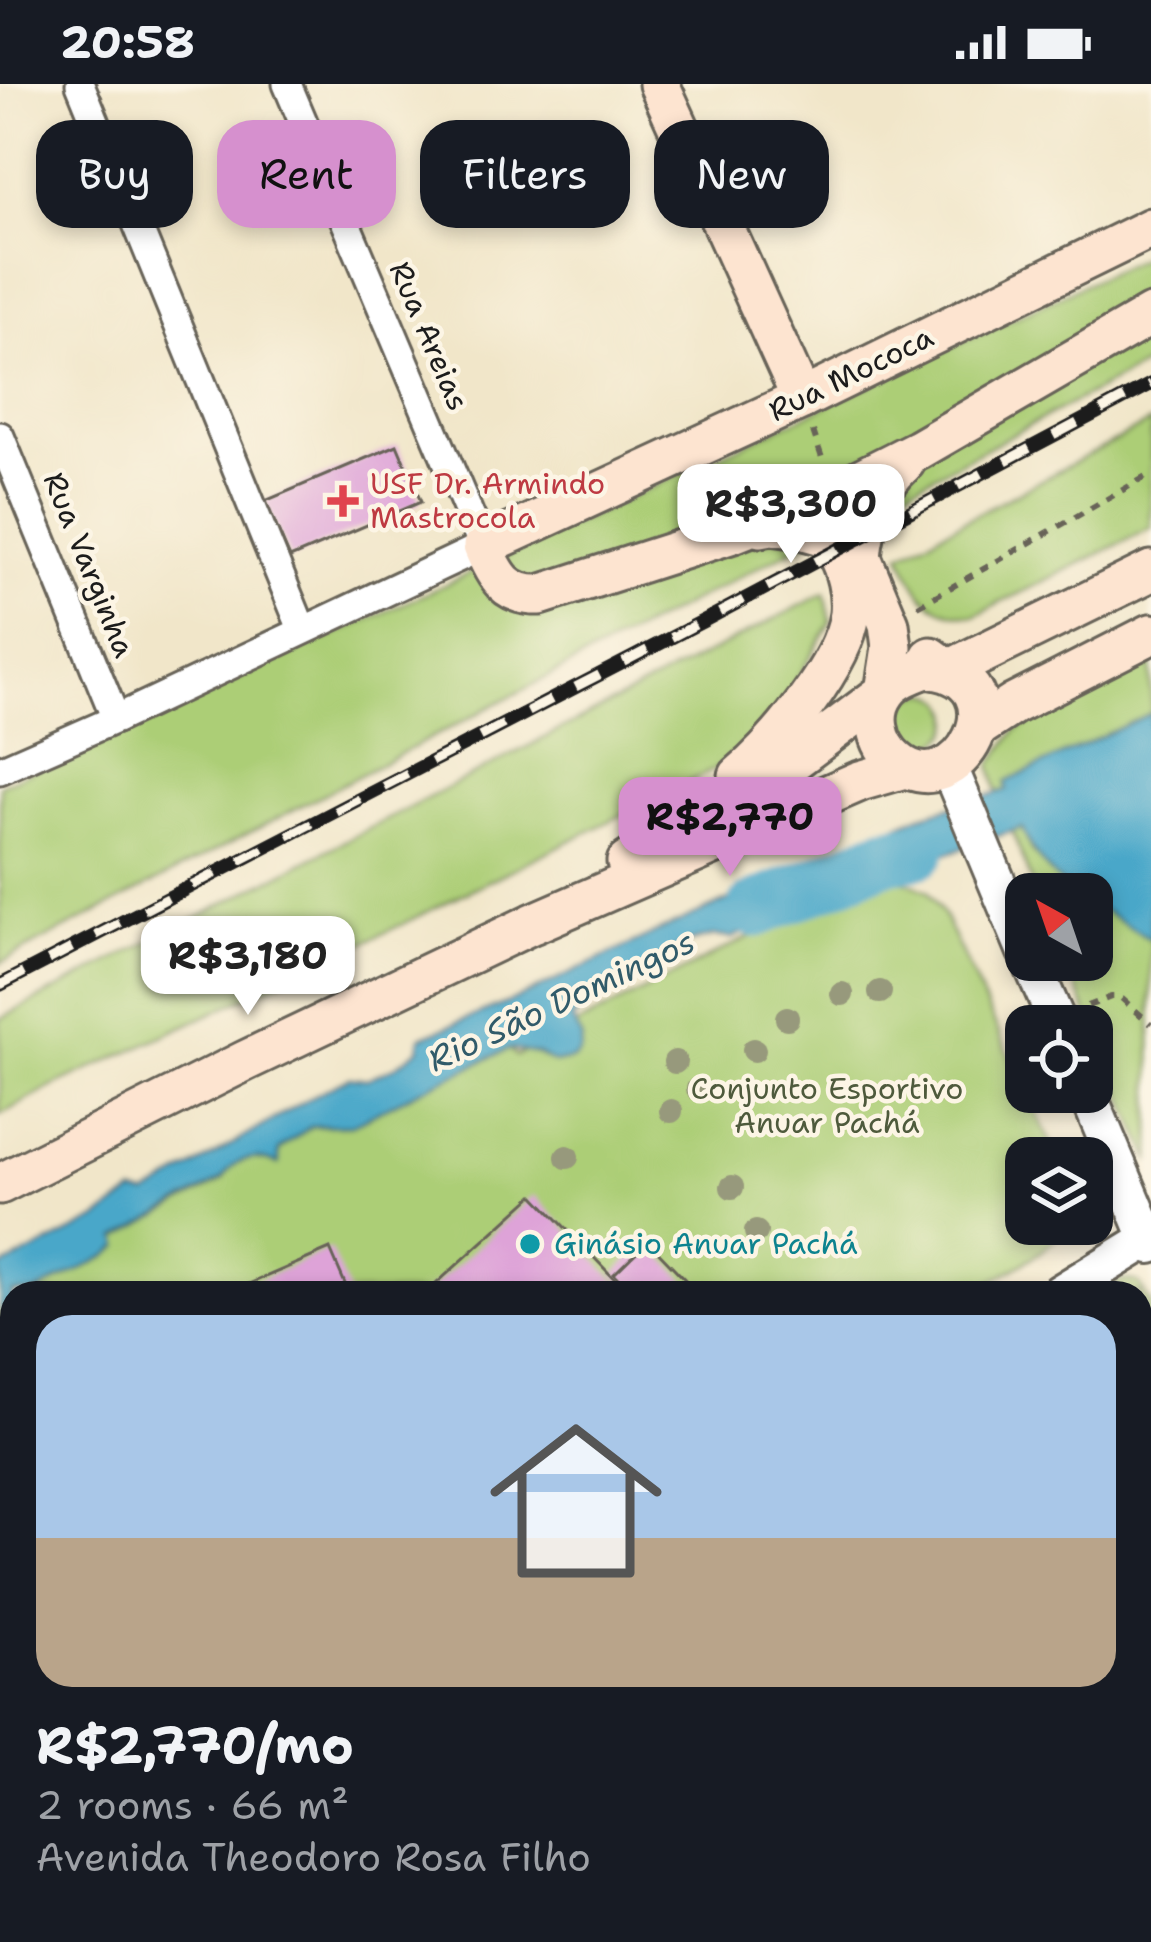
<!DOCTYPE html>
<html lang="en">
<head>
<meta charset="utf-8">
<style>
	:root { --surface:#171b24; --page:#20242c; --text:#f1f3f6; --muted:#9ea1a6; --line:#363941; --accent:#d690ce }
	body { margin:0; font-family:"Shantell Sans",sans-serif; background:var(--page); color:var(--text); height:100vh; display:flex; flex-direction:column; font-size:45px; white-space:nowrap }
	* { box-sizing:border-box; margin:0 }
	p { font-size:39px; color:var(--muted) }
	.icon { flex:none; width:66px; height:66px; fill:none; stroke:currentColor; stroke-width:2; stroke-linecap:round; stroke-linejoin:round }
	.map { position:relative; flex:1; overflow:hidden }
	.panel { position:absolute; left:0px; top:1197px; width:1152px; height:663px; display:flex; flex-direction:column; background:var(--surface); border-radius:36px 36px 0 0; box-shadow:0 6px 18px #0003 }
	.panel>* { flex:none }
	.top-card { position:absolute; left:36px; top:36px; width:1080px; height:108px; display:flex; gap:24px }
	.needle { width:78px; rotate:320deg }
	.tools { position:absolute; left:1005px; top:789px; display:grid; gap:24px }
	.tools a { display:grid; place-items:center; width:108px; height:108px; border-radius:24px; background:var(--surface); box-shadow:0 6px 18px #0003; font-size:60px }
	.price { position:absolute; translate:-50% -102px; padding:0 27px; border-radius:24px; background:#fff; color:#222; font-size:39px; line-height:78px; filter:drop-shadow(0 3px 6px #0008) }
	.price::after { content:''; position:absolute; left:50%; top:72px; width:36px; height:27px; margin-left:-18px; background:inherit; clip-path:polygon(0 0,100% 0,50% 100%) }
	.price.current { background:var(--accent); color:#111 }
	ul { padding:0; list-style:none }
	li { display:grid; align-content:center; gap:24px; height:636px; padding:0 36px }
	li+li { border-top:3px solid var(--line) }
	li span { display:grid; place-items:center; height:372px; border-radius:36px; color:#555 }
	li>.icon { margin-inline-start:auto }
	span .icon { width:216px; height:216px; fill:#fffc; stroke-width:1 }
	li b { font-size:51px }
	.pill { padding:0 42px; border-radius:36px; background:var(--surface); box-shadow:0 6px 18px #0003; font-size:42px; line-height:108px }
	.pill.current { background:var(--accent); color:#111 }
	.status { display:flex; justify-content:space-between; align-items:center; height:84px; padding:0 60px; background:var(--surface); direction:ltr }
	.status svg { height:33px; fill:currentColor }
	.map>svg:first-child { display:block }
	.green { fill:#acce76; stroke:#647549; stroke-width:3 }
	.water { fill:#4aa7c9; stroke:#336272; stroke-width:3 }
	.lines { fill:none; stroke-linecap:round; stroke-linejoin:round }
	.river { stroke:#4aa7c9; stroke-width:57 }
	.building { fill:#dea3d8 }
	.minor-casing { stroke:#676359; stroke-width:33 }
	.tertiary-casing { stroke:#676359; stroke-width:42 }
	.secondary-casing { stroke:#676359; stroke-width:45 }
	.path { stroke:#676359; stroke-width:6; stroke-dasharray:9 9; stroke-linecap:butt }
	.minor { stroke:#fff; stroke-width:27 }
	.tertiary { stroke:#fff; stroke-width:36 }
	.secondary { stroke:#fde4d0; stroke-width:39 }
	.rail-casing { stroke:#1c1c1c; stroke-width:14 }
	.rail { stroke:#fcf5e5; stroke-width:9; stroke-dasharray:27; stroke-linecap:butt }
	.tree { fill:#97997b }
	.health-dot { fill:#e0444e; stroke:#fcf5e5; stroke-width:4.5 }
	.culture-dot { fill:#0f9aa8; stroke:#fcf5e5; stroke-width:4.5 }
	.labels { text-anchor:middle; stroke-width:9; stroke-linejoin:round; paint-order:stroke }
	.street-label { font-size:30px; fill:#1c1c1c; stroke:#fcf5e5 }
	.health-label { font-size:30px; fill:#be3a42; stroke:#fcf5e5; text-anchor:start }
	.park-label { font-size:30px; fill:#4e5a3c; stroke:#fcf5e5 }
	.culture-label { font-size:30px; fill:#0d838f; stroke:#fcf5e5; text-anchor:start }
	.water-label { font-size:33px; font-style:italic; fill:#315b6a; stroke:#fcf5e5 }
</style>
</head>
<body>
<div class="status"><b>20:58</b><svg viewBox="0 0 49 12"><path d="M0 12V9h3v3zM5 12V6h3v6zM10 12V3h3v9zM15 12V0h3v12zM26 1h20v11H26zM47 4h2v5h-2z"/></svg></div>
<div class="map">
<svg width="1151" height="1858" viewBox="0 0 1151 1858">
	<rect width="100%" height="100%" fill="#fcf5e5"/>
	<filter id="ink" filterUnits="userSpaceOnUse"><feTurbulence type="fractalNoise" baseFrequency=".00833" numOctaves="2"/><feDisplacementMap in="SourceGraphic" scale="24" xChannelSelector="R" yChannelSelector="G"/><feConvolveMatrix kernelMatrix="1 2 1 2 8 2 1 2 1" color-interpolation-filters="sRGB"/></filter>
	<filter id="wash" filterUnits="userSpaceOnUse"><feTurbulence type="fractalNoise" baseFrequency=".004" numOctaves="4" result="noise"/><feDisplacementMap in="SourceGraphic" scale="48" xChannelSelector="R" yChannelSelector="G"/><feGaussianBlur stdDeviation="2.7" result="paint"/><feColorMatrix in="noise" values="0 0 0 0 0 0 0 0 0 0 0 0 0 0 0 0 0 1.4 0 .05"/><feComposite in="paint" operator="in"/></filter>
	<g filter="url(#wash)">
		<rect width="100%" height="100%" fill="#f1e6c9"/>
		<!-- green -->
		<g class="green">
			<path d="M1151,169V278L0,879V701L429,508Z"/>
			<path d="M1151,338V444L974,532C927,529 918,510 901,470Z"/>
			<path d="M825,509L831,538L788,611L731,677L370,856L52,1003L0,1031V935Z"/>
			<path d="M1151,575V629L1006,698L1032,768L1079,810H1036L996,703L991,681L1016,646Z"/>
			<circle cx="926" cy="635" r="26"/>
			<path d="M897,793L928,807L944,832L1058,1074H1026V1140H1066C1055,1167 996,1194 971,1209H34L107,1172L118,1154L223,1096L231,1081L249,1074L264,1075L311,1042L351,1041L420,1006L509,965L516,972L802,826Z"/>
			<path d="M1092,819L1151,856V1078L1065,876H1092Z"/>
			<path d="M1126,1196L1139,1199L1151,1221V1376L1140,1377V1209H1101L1117,1198Z"/>
			<path d="M12,1220V1848H460L455,1858H0V1227Z"/>
		</g>
		<!-- water -->
		<path class="water" d="M1151,629V856L1092,819V810C1060,810 1033,772 1022,744L937,773H917L864,786L839,789L808,806L759,841L732,854L714,852L686,859L660,875L621,905L591,920L572,935L582,955L580,968L573,975L554,979L538,970L509,965L420,1006L351,1041L311,1042L279,1066V1080C253,1071 237,1071 223,1095L118,1154L120,1162L107,1172L34,1209H12V1220L0,1227V1184L96,1136L134,1109L147,1111L313,1012L350,993L367,995L394,983L419,965L421,953L519,914L663,845L921,731L1007,706L1006,698Z"/>
		<g class="lines">
			<!-- river -->
			<path class="river" d="M756,825L884,772L917,766"/>
		</g>
		<g id="blocks">
			<!-- building -->
			<g class="building">
				<path d="M397,361L421,418L290,474L265,417Z"/>
				<path d="M534,1111L628,1209H426Z"/>
				<path d="M648,1157L698,1209H632L614,1190Z"/>
				<path d="M330,1165L349,1209H228Z"/>
				<path d="M1151,1822V1858H1094L1090,1848H1140V1826Z"/>
			</g>
		</g>
	</g>
	<g filter="url(#ink)">
		<use href="#blocks" fill-opacity="0" stroke="#676359" stroke-width="3"/>
		<g class="lines">
			<!-- minor casing -->
			<g class="minor-casing">
				<g id="minor">
					<path d="M80,0L302,545"/>
					<path d="M0,352L116,635"/>
					<path d="M0,686L116,635L483,462L287,0"/>
					<path d="M1140,1399L1151,1397"/>
					<path d="M1057,1848L1060,1858"/>
				</g>
			</g>
			<!-- tertiary casing -->
			<g class="tertiary-casing">
				<g id="tertiary">
					<path d="M949,683L1026,868"/>
					<path d="M1030,876L1059,942"/>
					<path d="M1087,1008L1151,1161"/>
					<path d="M1060,1209L1148,1155"/>
					<path d="M539,1858L543,1848"/>
				</g>
			</g>
			<!-- secondary casing -->
			<g class="secondary-casing">
				<g id="secondary">
					<path d="M659,0L802,315"/>
					<path d="M1151,144L802,315L483,462C495,492 506,512 540,511L733,449L833,409L918,366L1151,231"/>
					<path d="M861,473C864,435 877,404 905,378"/>
					<path d="M931,573L949,586L1151,487"/>
					<path d="M926,584C1031,594 956,730 896,676C877,660 870,629 886,608C895,595 912,589 926,584Z"/>
					<path d="M979,643L1014,620L1151,550"/>
					<path d="M739,692C777,660 843,581 850,530C852,509 846,485 836,467"/>
					<path d="M627,778L671,749L781,686L885,608L892,563L889,540L861,473L826,452L801,445L771,441L760,443"/>
					<path d="M0,1100L245,977L532,840L860,697L905,684"/>
				</g>
			</g>
			<!-- path -->
			<g class="path">
				<path d="M813,347L822,374"/>
				<path d="M918,522L1151,390"/>
				<path d="M1088,922L1111,913H1120L1151,940"/>
			</g>
			<!-- minor -->
			<use href="#minor" class="minor"/>
			<!-- tertiary -->
			<use href="#tertiary" class="tertiary"/>
			<!-- secondary -->
			<use href="#secondary" class="secondary"/>
			<!-- rail casing -->
			<g class="rail-casing">
				<path id="rail" d="M0,901L707,535L1151,300"/>
			</g>
			<!-- rail -->
			<use href="#rail" class="rail"/>
		</g>
		<!-- trees -->
		<g class="tree">
			<circle cx="880" cy="908" r="12"/>
			<circle cx="842" cy="910" r="12"/>
			<circle cx="787" cy="934" r="12"/>
			<circle cx="754" cy="966" r="12"/>
			<circle cx="675" cy="978" r="12"/>
			<circle cx="698" cy="1005" r="12"/>
			<circle cx="671" cy="1027" r="12"/>
			<circle cx="567" cy="1073" r="12"/>
			<circle cx="732" cy="1103" r="12"/>
			<circle cx="756" cy="1148" r="12"/>
		</g>
	</g>
	<!-- markers -->
	<path class="health-dot" d="M337 399h12v12h12v12h-12v12h-12v-12h-12v-12h12z"/>
	<circle class="culture-dot" cx="530" cy="1160" r="12"/>
	<g class="labels">
		<!-- street labels -->
		<g class="street-label">
			<text transform="translate(429 252) rotate(67)" y="10">Rua Areias</text>
			<text transform="translate(851 290) rotate(-26)" y="10">Rua Mococa</text>
			<text transform="translate(89 481) rotate(68)" y="10">Rua Varginha</text>
		</g>
		<!-- health labels -->
		<g class="health-label">
			<text x="370" y="410">USF Dr. Armindo<tspan x="370" dy="34">Mastrocola</tspan></text>
		</g>
		<!-- park labels -->
		<g class="park-label">
			<text x="827" y="1015">Conjunto Esportivo<tspan x="827" dy="34">Anuar Pachá</tspan></text>
		</g>
		<!-- culture labels -->
		<g class="culture-label">
			<text x="554" y="1170">Ginásio Anuar Pachá</text>
		</g>
		<!-- water labels -->
		<g class="water-label">
			<text transform="translate(561 916) rotate(-25)" y="12">Rio São Domingos</text>
		</g>
	</g>
</svg>
<div class="tools">
<a><svg class="needle" viewBox="-14 -14 28 28"><path d="M0-13l5 13h-10z" fill="#e53935"/><path d="M0 13l5-13h-10z" fill="#9ea1a6"/></svg></a>
<a><svg class="icon" aria-label="locate" viewBox="0 0 24 24"><circle cx="12" cy="12" r="6"/><path d="M12 2v4M12 18v4M2 12h4M18 12h4"/></svg></a>
<a><svg class="icon" aria-label="layers" viewBox="0 0 24 24"><path d="M12 4l9 5-9 5-9-5zM3 14l9 5 9-5"/></svg></a>
</div>
<b class="price" style="left:791px;top:482px">R$3,300</b>
<b class="price current" style="left:730px;top:795px">R$2,770</b>
<b class="price" style="left:248px;top:934px">R$3,180</b>
<div class="top-card">
<a class="pill">Buy</a>
<a class="pill current">Rent</a>
<a class="pill">Filters</a>
<a class="pill">New</a>
</div>
<section class="panel">
<ul>
<li><span style="background:linear-gradient(#a9c7e8 60%,#b9a48a 0)"><svg class="icon" aria-label="home" viewBox="0 0 24 24"><path d="M3 11l9-7 9 7M6 9v11h12V9"/></svg></span><div><b>R$2,770/mo</b><p>2 rooms · 66 m²</p><p>Avenida Theodoro Rosa Filho</p></div></li>
</ul>
</section>
</div>
</body>
</html>
